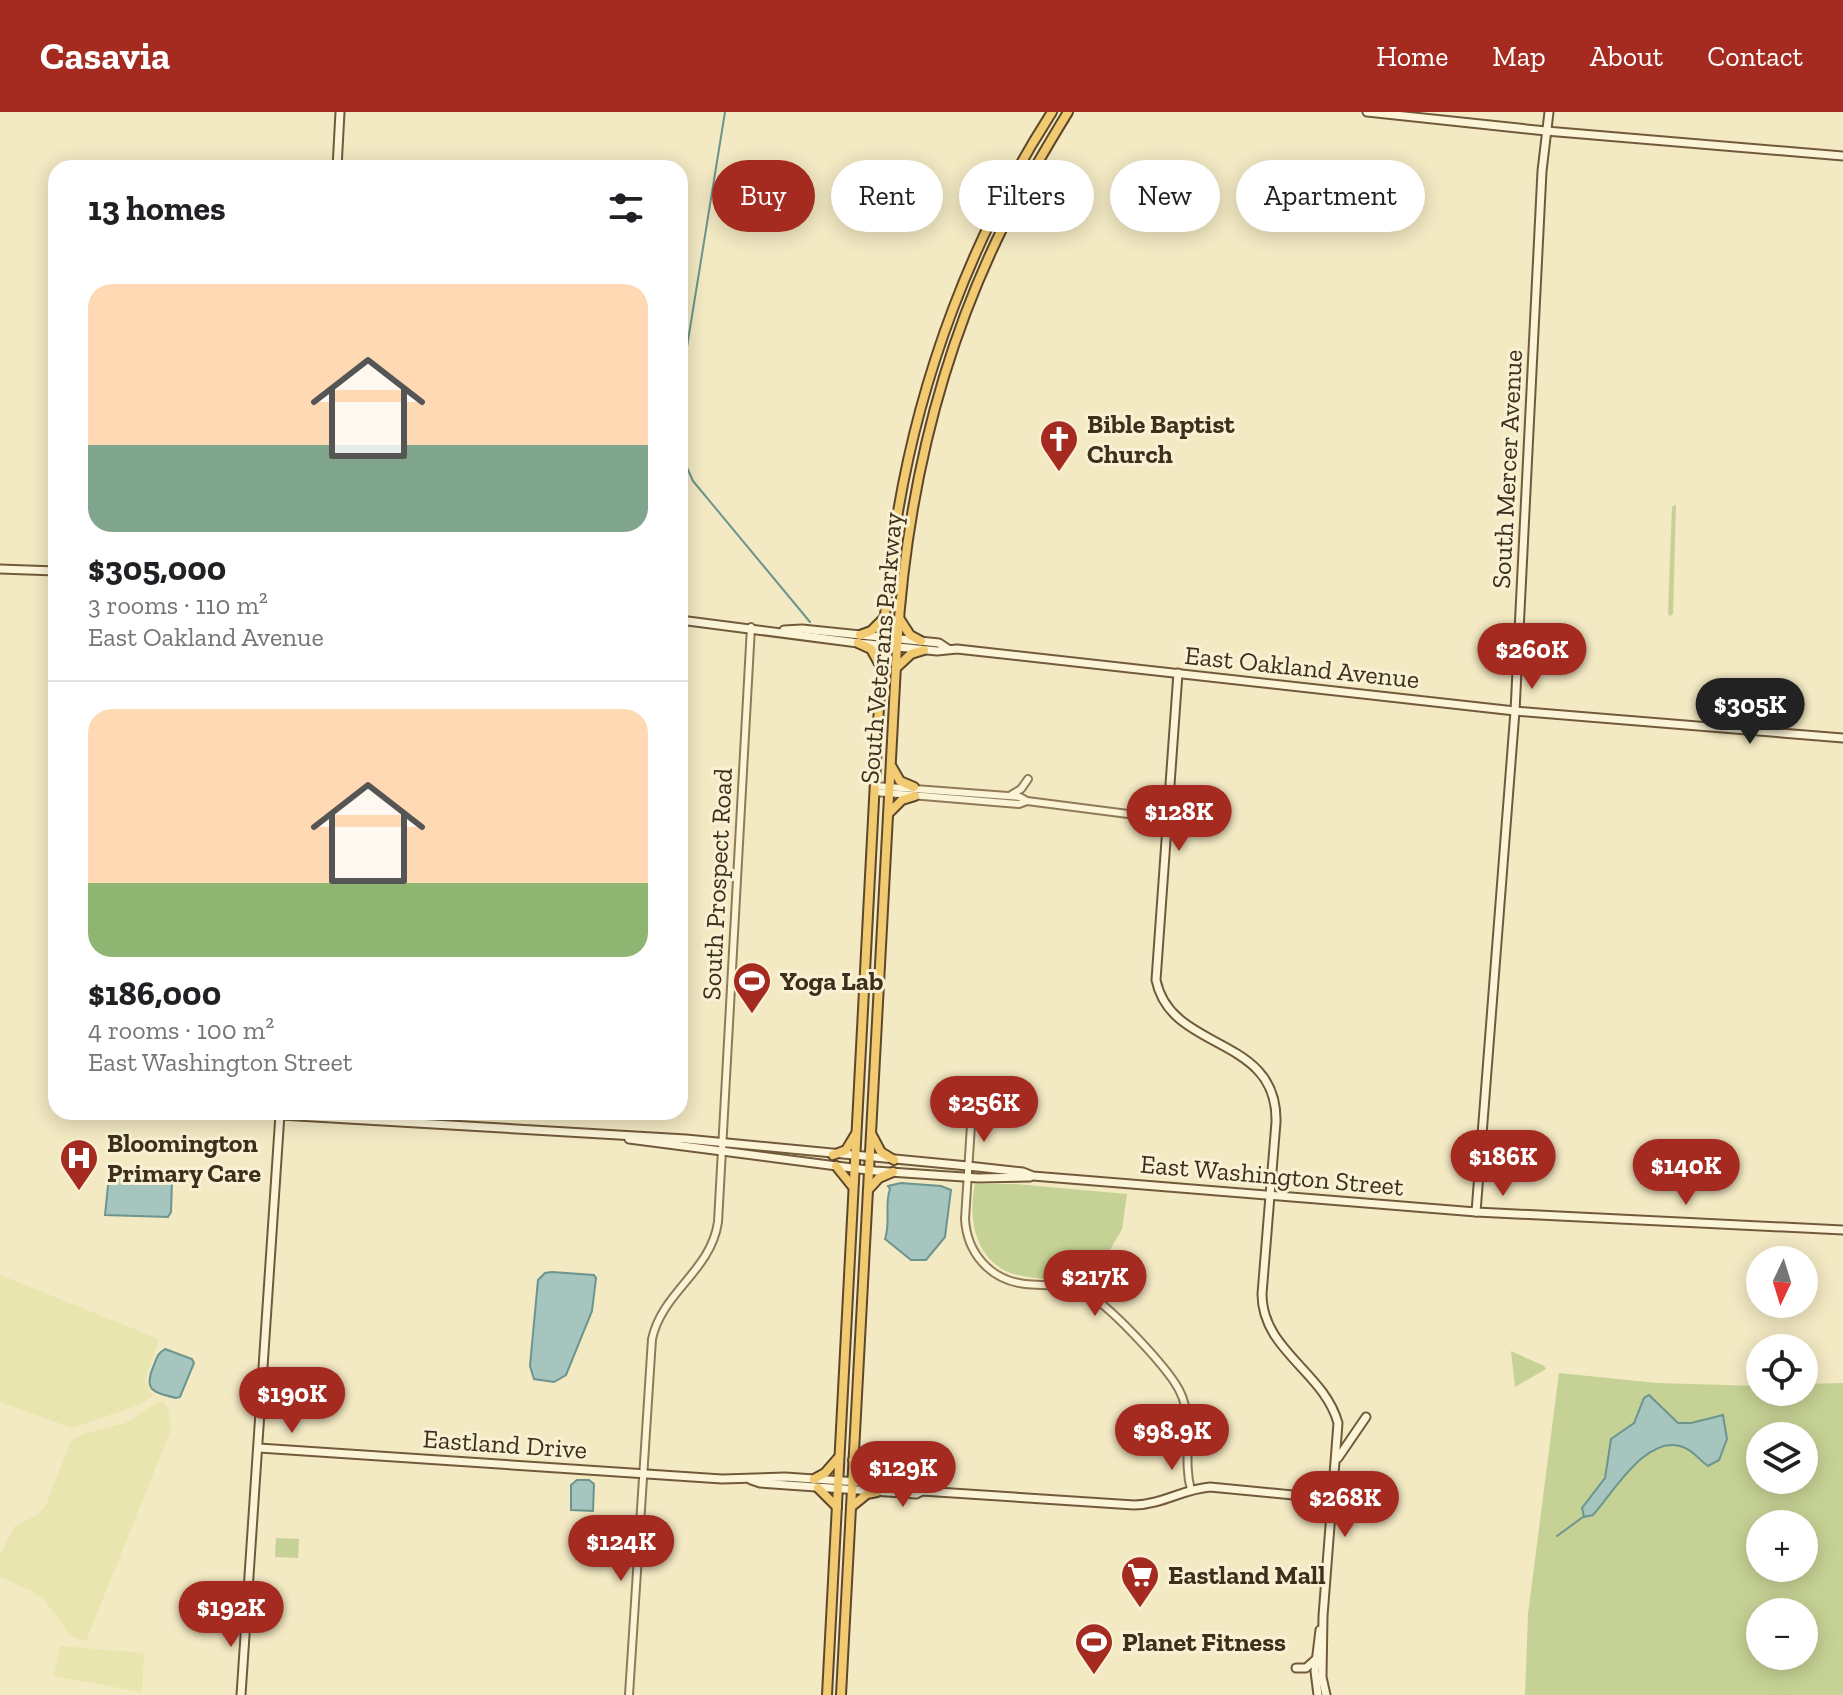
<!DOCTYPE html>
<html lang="en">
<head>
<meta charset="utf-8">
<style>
	:root { --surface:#fff; --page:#f6f6f6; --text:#202124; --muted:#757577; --line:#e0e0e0; --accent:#a52b20 }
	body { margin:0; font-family:"Zilla Slab",serif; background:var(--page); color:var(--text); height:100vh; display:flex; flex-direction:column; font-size:30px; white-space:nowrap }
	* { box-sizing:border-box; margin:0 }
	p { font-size:26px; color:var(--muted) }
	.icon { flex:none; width:44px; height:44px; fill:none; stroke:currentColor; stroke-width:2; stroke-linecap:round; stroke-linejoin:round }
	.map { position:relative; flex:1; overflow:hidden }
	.details { position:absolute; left:48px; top:48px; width:640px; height:960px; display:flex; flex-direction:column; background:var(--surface); border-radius:24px; box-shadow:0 4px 20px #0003 }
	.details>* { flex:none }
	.banner { position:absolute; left:712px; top:48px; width:760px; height:72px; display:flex; gap:16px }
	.needle { width:52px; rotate:184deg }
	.buttons { position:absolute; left:1746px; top:1134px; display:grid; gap:16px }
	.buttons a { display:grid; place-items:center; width:72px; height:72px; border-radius:50%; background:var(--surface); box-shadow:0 4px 20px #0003; font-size:40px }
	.price { position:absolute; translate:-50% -68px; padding:0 18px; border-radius:28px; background:var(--accent); color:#fff; font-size:26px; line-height:52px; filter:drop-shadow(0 2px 4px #0008) }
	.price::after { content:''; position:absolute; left:50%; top:48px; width:24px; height:18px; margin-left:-12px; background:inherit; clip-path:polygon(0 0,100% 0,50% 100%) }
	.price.current { background:#222; color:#fff }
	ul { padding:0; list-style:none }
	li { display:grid; align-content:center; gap:16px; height:424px; padding:0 40px }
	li+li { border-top:2px solid var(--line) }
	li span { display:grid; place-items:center; height:248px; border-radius:24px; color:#555 }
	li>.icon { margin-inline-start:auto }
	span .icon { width:144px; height:144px; fill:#fffc; stroke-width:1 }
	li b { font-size:34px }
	h2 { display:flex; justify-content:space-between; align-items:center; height:96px; padding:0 40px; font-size:34px }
	.tag { padding:0 28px; border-radius:36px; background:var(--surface); box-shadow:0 4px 20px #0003; font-size:28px; line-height:72px }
	.tag.current { background:var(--accent); color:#fff }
	header { display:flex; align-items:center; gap:48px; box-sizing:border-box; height:112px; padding:0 40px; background:var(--accent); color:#fff }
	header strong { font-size:38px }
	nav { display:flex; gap:44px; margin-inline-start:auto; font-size:28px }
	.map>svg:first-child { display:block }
	.farmland { fill:#e9e5af }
	.green { fill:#c6d295; fill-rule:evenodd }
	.water { fill:#a5c5be; stroke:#6b958e; stroke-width:2 }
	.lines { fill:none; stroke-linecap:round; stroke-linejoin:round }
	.stream { stroke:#6b958e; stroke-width:2 }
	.tertiary-casing { stroke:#8f7a57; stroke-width:10 }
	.secondary-casing { stroke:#715a3a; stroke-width:11 }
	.trunk-casing { stroke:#5d472c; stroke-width:12 }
	.tertiary { stroke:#fcf4d7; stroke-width:6 }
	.secondary { stroke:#fcf4d7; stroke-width:7 }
	.trunk { stroke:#f2ca71; stroke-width:8 }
	.labels { text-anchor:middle; stroke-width:6; stroke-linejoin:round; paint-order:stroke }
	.poi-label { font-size:26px; font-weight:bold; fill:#3e2f1d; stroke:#f9f1d3; text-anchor:start }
	.street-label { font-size:26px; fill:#3e2f1d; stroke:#f9f1d3 }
</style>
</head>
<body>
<header>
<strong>Casavia</strong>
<nav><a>Home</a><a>Map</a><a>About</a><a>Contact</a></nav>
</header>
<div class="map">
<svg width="1843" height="1583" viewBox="0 0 1843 1583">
	<rect width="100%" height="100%" fill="#f3e9c3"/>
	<!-- farmland -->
	<g class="farmland">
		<path d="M0,1163L159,1227L145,1268L153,1284L139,1293L72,1316L0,1290Z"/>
		<path d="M159,1289L165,1291L168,1297L171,1317L86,1529L80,1528L70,1522L45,1489L32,1479L0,1465V1443L15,1414L37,1403L46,1393L71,1329L83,1322L126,1311Z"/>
		<path d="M60,1534L144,1541L142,1580L53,1564Z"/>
	</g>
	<!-- green -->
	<g class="green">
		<path d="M1676,392L1673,502L1670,504L1668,501L1672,395Z"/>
		<path d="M975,1072H1015L1127,1082L1122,1117L1089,1174C1063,1167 1028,1168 1008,1160C974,1145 968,1104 975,1072Z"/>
		<path d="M1511,1239L1544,1254L1546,1257L1515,1275Z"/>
		<path d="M1559,1261L1657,1271L1760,1274V1280H1804V1272L1843,1271V1583H1525L1528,1502ZM1760,1324H1804V1368H1760ZM1760,1412H1804V1456H1760ZM1760,1500H1804V1544H1760Z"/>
		<path d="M276,1426L299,1427L298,1446L275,1445Z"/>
	</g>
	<!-- water -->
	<g class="water">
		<path d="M109,1064L172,1068L171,1100L168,1105L105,1103Z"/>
		<path d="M901,1071L941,1074L951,1078L945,1125L926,1148H911L885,1127C891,1109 884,1093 890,1077L888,1074Z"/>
		<path d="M552,1160L594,1163L596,1166L592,1199L566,1263L554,1270L534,1267L530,1254L538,1168L545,1161Z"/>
		<path d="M165,1237L192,1247L194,1251L180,1285L176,1286C152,1280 143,1278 154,1253C157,1245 158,1241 165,1237Z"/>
		<path d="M1649,1283L1678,1311H1691L1723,1303L1727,1327L1719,1348L1708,1354C1699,1348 1694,1339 1683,1335C1647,1321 1613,1381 1593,1403L1584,1405L1582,1396L1605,1366L1611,1327L1634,1311L1644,1286Z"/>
		<path d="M577,1368H589L594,1372L593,1399L571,1398V1373Z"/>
	</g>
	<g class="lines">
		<!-- stream -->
		<g class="stream">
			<path d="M680,278L725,0"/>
			<path d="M680,340L693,369L810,510"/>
			<path d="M1557,1424L1583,1405"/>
		</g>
		<!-- tertiary casing -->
		<g class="tertiary-casing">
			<g id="tertiary">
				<path d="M875,674L1020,685L1027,689L1167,707"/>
				<path d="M875,680L1019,692L1027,689"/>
				<path d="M1011,683L1021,677L1028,667"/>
				<path d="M973,982L965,1107C967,1141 990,1168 1025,1172C1045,1174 1067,1172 1085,1181C1108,1191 1161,1250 1175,1271C1198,1305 1181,1342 1191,1378"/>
				<path d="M629,1583L652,1227C662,1180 711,1159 718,1110L751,515"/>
			</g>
		</g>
		<!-- secondary casing -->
		<g class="secondary-casing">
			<g id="secondary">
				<path d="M1367,0L1546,19L1843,44"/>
				<path d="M337,56L340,0"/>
				<path d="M0,457L56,459"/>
				<path d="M680,508L858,531L937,539L957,537L1515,599L1843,626"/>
				<path d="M784,518L802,517L939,531L948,537"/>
				<path d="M1178,561L1156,868C1171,941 1278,922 1276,1010L1262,1182C1262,1238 1324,1260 1338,1311L1323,1504L1322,1565L1326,1583"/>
				<path d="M280,1003L686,1027L968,1054L1023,1060L1033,1064L1476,1100L1843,1118"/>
				<path d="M629,1027L875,1059L978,1066L1030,1065"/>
				<path d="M1476,1100L1515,599L1542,59L1549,0"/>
				<path d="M259,1336L722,1367L785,1365L916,1374L922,1379"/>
				<path d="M1338,1346L1366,1305"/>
				<path d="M751,1368L760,1371L916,1382L922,1379L1134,1393C1161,1393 1183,1377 1210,1375L1334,1387"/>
				<path d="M1296,1556H1306L1316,1547"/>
				<path d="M241,1583L280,1002"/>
				<path d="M1318,1583L1315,1559L1320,1518"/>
			</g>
		</g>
		<!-- trunk casing -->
		<g class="trunk-casing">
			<g id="trunk">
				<path d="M899,506L910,523L921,529"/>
				<path d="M860,523L871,519L884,506"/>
				<path d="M858,531L871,537L881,555"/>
				<path d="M896,556L911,542L924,538"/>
				<path d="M892,655L900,669L914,675"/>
				<path d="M888,702L902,688L915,684"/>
				<path d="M872,1023L881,1040L894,1048"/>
				<path d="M833,1043L846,1038L855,1023"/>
				<path d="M836,1054L853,1075"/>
				<path d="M868,1078L879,1066L893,1060"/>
				<path d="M853,1348L862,1362L874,1371"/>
				<path d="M814,1367L825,1361L839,1345"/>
				<path d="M818,1376L837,1395"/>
				<path d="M851,1395L867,1382L877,1380"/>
				<path d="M827,1583L878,612C882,545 885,478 896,412C919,266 972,124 1052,0"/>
				<path d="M841,1583L897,535C906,388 939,243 1005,111C1024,73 1046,36 1068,0"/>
			</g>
		</g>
		<!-- tertiary -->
		<use href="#tertiary" class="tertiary"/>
		<!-- secondary -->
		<use href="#secondary" class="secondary"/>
		<!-- trunk -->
		<use href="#trunk" class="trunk"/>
	</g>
	<!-- icons -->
	<defs>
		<g id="church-pin" transform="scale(2)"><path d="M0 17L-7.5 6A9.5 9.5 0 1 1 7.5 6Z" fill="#a52b20" stroke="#f9f1d3"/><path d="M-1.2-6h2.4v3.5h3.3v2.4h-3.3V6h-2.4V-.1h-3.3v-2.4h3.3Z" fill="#fff"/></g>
		<g id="stadium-pin" transform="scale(2)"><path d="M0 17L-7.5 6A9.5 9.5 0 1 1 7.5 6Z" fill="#a52b20" stroke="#f9f1d3"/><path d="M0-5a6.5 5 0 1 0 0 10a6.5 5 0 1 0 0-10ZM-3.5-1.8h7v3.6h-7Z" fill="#fff"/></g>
		<g id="hospital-pin" transform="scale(2)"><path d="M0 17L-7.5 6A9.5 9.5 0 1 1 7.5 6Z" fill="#a52b20" stroke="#f9f1d3"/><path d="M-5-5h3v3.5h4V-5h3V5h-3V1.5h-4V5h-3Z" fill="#fff"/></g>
		<g id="supermarket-pin" transform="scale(2)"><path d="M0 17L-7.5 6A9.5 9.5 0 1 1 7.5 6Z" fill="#a52b20" stroke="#f9f1d3"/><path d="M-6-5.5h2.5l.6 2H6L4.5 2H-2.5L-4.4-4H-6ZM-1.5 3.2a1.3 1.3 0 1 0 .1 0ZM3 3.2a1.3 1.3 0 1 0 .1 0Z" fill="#fff"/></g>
	</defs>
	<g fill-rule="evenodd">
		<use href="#church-pin" x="1059" y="327"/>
		<use href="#stadium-pin" x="752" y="869"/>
		<use href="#hospital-pin" x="79" y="1046"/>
		<use href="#supermarket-pin" x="1140" y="1463"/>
		<use href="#stadium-pin" x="1094" y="1530"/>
	</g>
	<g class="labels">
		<!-- poi labels -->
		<g class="poi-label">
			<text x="1087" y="321">Bible Baptist<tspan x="1087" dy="30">Church</tspan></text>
			<text x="780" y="878">Yoga Lab</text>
			<text x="107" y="1040">Bloomington<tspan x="107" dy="30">Primary Care</tspan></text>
			<text x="1168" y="1472">Eastland Mall</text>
			<text x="1122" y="1539">Planet Fitness</text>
		</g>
		<!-- street labels -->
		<g class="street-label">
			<text transform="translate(1507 357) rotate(-87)" y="9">South Mercer Avenue</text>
			<text transform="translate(881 536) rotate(-85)" y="9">South Veterans Parkway</text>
			<text transform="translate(1302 555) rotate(6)" y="9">East Oakland Avenue</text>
			<text transform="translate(717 772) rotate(-87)" y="9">South Prospect Road</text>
			<text transform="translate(1272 1063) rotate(5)" y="9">East Washington Street</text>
			<text transform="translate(505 1332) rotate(4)" y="9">Eastland Drive</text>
		</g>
	</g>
</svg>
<div class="buttons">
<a><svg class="needle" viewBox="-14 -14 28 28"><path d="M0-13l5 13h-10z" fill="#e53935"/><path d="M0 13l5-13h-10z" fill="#757577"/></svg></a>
<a><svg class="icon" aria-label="locate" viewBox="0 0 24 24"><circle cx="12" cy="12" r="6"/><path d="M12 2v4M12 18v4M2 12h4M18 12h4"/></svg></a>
<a><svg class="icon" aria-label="layers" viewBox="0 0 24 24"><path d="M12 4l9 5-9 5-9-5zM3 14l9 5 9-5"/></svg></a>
<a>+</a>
<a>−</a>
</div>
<b class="price" style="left:1532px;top:579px">$260K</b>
<b class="price current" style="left:1750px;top:634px">$305K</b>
<b class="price" style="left:1179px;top:741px">$128K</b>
<b class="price" style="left:984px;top:1032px">$256K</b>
<b class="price" style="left:1503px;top:1086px">$186K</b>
<b class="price" style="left:1686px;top:1095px">$140K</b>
<b class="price" style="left:1095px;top:1206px">$217K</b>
<b class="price" style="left:292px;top:1323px">$190K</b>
<b class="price" style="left:1172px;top:1360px">$98.9K</b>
<b class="price" style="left:903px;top:1397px">$129K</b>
<b class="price" style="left:1345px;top:1427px">$268K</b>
<b class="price" style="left:621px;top:1471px">$124K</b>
<b class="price" style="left:231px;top:1537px">$192K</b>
<div class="banner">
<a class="tag current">Buy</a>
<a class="tag">Rent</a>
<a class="tag">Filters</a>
<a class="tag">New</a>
<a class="tag">Apartment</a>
</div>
<section class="details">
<h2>13 homes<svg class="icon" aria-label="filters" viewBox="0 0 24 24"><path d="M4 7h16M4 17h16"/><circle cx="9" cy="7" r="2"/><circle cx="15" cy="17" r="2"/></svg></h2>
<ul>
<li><span style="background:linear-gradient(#ffd9b3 65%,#7fa58c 0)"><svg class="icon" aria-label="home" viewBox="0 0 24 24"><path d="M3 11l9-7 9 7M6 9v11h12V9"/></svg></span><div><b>$305,000</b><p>3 rooms · 110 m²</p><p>East Oakland Avenue</p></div></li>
<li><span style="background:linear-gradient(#ffd9b3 70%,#8fb573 0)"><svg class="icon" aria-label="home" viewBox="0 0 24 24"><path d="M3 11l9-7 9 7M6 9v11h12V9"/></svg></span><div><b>$186,000</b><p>4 rooms · 100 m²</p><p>East Washington Street</p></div></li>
</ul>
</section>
</div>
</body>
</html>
